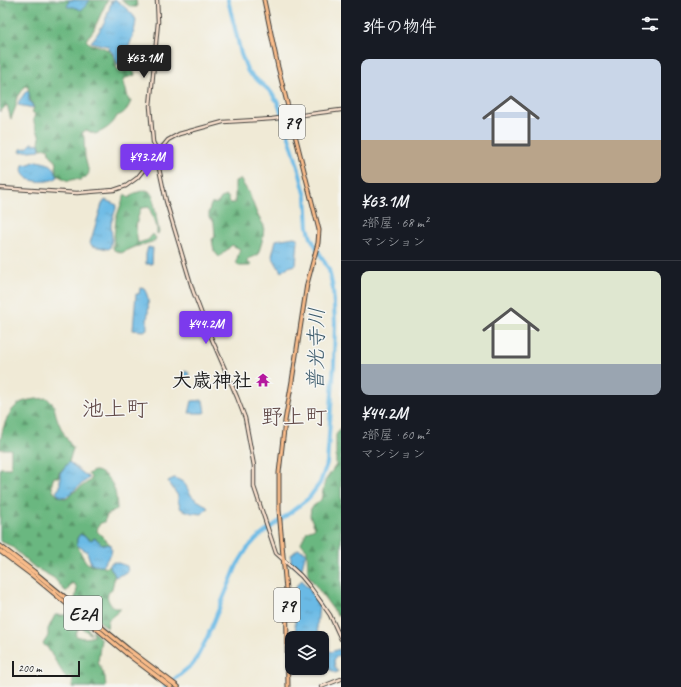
<!DOCTYPE html>
<html lang="ja">
<head>
<meta charset="utf-8">
<style>
	:root { --surface:#171b24; --page:#242831; --text:#f1f3f6; --muted:#9ea1a6; --line:#363941; --accent:#7c3aed }
	body { margin:0; font-family:Caveat,"Klee One",sans-serif; background:var(--page); color:var(--text); height:100vh; display:flex; flex-direction:column; font-size:15px; white-space:nowrap }
	* { box-sizing:border-box; margin:0 }
	p { font-size:13px; color:var(--muted) }
	.icon { flex:none; width:22px; height:22px; fill:none; stroke:currentColor; stroke-width:2; stroke-linecap:round; stroke-linejoin:round }
	.map { position:relative; flex:1; overflow:hidden }
	.details { display:flex; flex-direction:column; background:var(--surface); width:340px }
	.details>* { flex:none }
	.fabs { position:absolute; left:285px; top:631px; display:grid; gap:8px }
	.fabs a { display:grid; place-items:center; width:44px; height:44px; border-radius:8px; background:var(--surface); box-shadow:0 1px 3px #0004; font-size:20px }
	.scale { position:absolute; left:12px; bottom:10px; width:68px; box-sizing:border-box; padding-left:4px; border:2px solid #1c1c1c; border-top:0; font-size:11px; line-height:14px; white-space:nowrap; color:#1c1c1c; -webkit-text-stroke:3px #f6f6f2; paint-order:stroke }
	.price { position:absolute; translate:-50% -34px; padding:0 9px; border-radius:4px; background:var(--accent); color:#fff; font-size:13px; line-height:26px; filter:drop-shadow(0 1px 2px #0008) }
	.price::after { content:''; position:absolute; left:50%; top:24px; width:12px; height:9px; margin-left:-6px; background:inherit; clip-path:polygon(0 0,100% 0,50% 100%) }
	.price.selected { background:#222; color:#fff }
	ul { padding:0; list-style:none }
	li { display:grid; align-content:center; gap:8px; height:212px; padding:0 20px }
	li+li { border-top:1px solid var(--line) }
	li span { display:grid; place-items:center; height:124px; border-radius:8px; color:#555 }
	li>.icon { margin-inline-start:auto }
	span .icon { width:72px; height:72px; fill:#fffc; stroke-width:1 }
	li b { font-size:17px }
	h2 { display:flex; justify-content:space-between; align-items:center; height:48px; padding:0 20px; font-size:17px }
	main { display:flex; flex:1; min-height:0 }
	.map>svg:first-child { display:block }
	.forest { fill:url(#forest-firs); stroke:#446a4e }
	.water { fill:url(#water-ripples); stroke:#446b80 }
	.lines { fill:none; stroke-linecap:round; stroke-linejoin:round }
	.river { stroke:#6bbae5; stroke-width:4 }
	.secondary-casing { stroke:#3c3b38; stroke-width:4.5 }
	.primary-casing { stroke:#3c3b38; stroke-width:5 }
	.highway-casing { stroke:#3c3b38; stroke-width:5.5 }
	.secondary { stroke:#fde4d0; stroke-width:2.5 }
	.primary { stroke:#f9bc8a; stroke-width:3 }
	.highway { stroke:#f9bc8a; stroke-width:3.5 }
	.labels { text-anchor:middle; stroke-width:3; stroke-linejoin:round; paint-order:stroke }
	.shield { fill:#f6f6f2; stroke:#5d5d5c; stroke-width:1 }
	.shield-label { font-size:19px; font-weight:bold; fill:#1c1c1c }
	.poi-label { font-size:20px; font-weight:bold; fill:#1c1c1c; stroke:#f6f6f2; text-anchor:end }
	.water-label { font-size:21px; font-style:italic; fill:#3c5b6c; stroke:#f6f6f2 }
	.quarter-label { font-size:22px; fill:#5e4644; stroke:#f6f6f2 }
</style>
</head>
<body>
<main>
<div class="map">
<svg width="341" height="687" viewBox="0 0 341 687">
	<defs>
		<pattern id="forest-firs" width="22" height="20" patternUnits="userSpaceOnUse"><rect width="22" height="20" fill="#6bb780"/><path d="M5 1l3.5 6h-7zM16 11l3.5 6h-7z" fill="#579468"/></pattern>
		<pattern id="water-ripples" width="26" height="14" patternUnits="userSpaceOnUse"><rect width="26" height="14" fill="#6bbae5"/><path d="M2 4q2-2 4 0t4 0M15 11q2-2 4 0t4 0" fill="none" stroke="#5c9fc4"/></pattern>
	</defs>
	<rect width="100%" height="100%" fill="#f6f6f2"/>
	<filter id="ink" filterUnits="userSpaceOnUse"><feTurbulence type="fractalNoise" baseFrequency=".025" numOctaves="2"/><feDisplacementMap in="SourceGraphic" scale="8" xChannelSelector="R" yChannelSelector="G"/><feConvolveMatrix kernelMatrix="1 2 1 2 8 2 1 2 1" color-interpolation-filters="sRGB"/></filter>
	<filter id="wash" filterUnits="userSpaceOnUse"><feTurbulence type="fractalNoise" baseFrequency=".012" numOctaves="4" result="noise"/><feDisplacementMap in="SourceGraphic" scale="16" xChannelSelector="R" yChannelSelector="G"/><feGaussianBlur stdDeviation="0.9" result="paint"/><feColorMatrix in="noise" values="0 0 0 0 0 0 0 0 0 0 0 0 0 0 0 0 0 1.4 0 .05"/><feComposite in="paint" operator="in"/></filter>
	<g filter="url(#wash)">
		<rect width="100%" height="100%" fill="#f0ead6"/>
		<!-- forest -->
		<g class="forest">
			<path d="M0,0H108L106,3L93,31L86,40C89,44 91,44 95,45C111,49 114,54 117,69L123,72L131,66L135,75L123,79L129,101H131C128,109 124,114 117,116C113,125 104,131 95,134L86,130L82,133L84,137L85,157L89,173L86,177L80,180L75,179L68,181L57,175L56,168L57,163L49,153L48,148L41,149L39,142L40,138C38,130 31,123 35,114L32,112L34,108L30,99L28,87L25,86L16,100V106L11,119L7,105L0,112Z"/>
			<path d="M121,0H136L137,7H131Z"/>
			<path d="M240,179L249,193L257,214L264,226L263,238L258,255L248,259L247,262L252,265L251,266H239L236,262L240,249L232,245L219,257L214,251L212,239L215,237L214,223L212,219L209,218V211L211,204L218,203L221,198L227,196L228,197L230,203H235V181Z"/>
			<path d="M145,190L149,191L153,196L159,233L157,234V228L149,207L141,208C136,222 135,228 138,243L148,240L153,234L156,238L155,241L135,247L121,253L114,250L113,247L116,218L125,194L129,198L135,193Z"/>
			<path d="M47,398L54,405C55,418 65,438 73,448L69,462L59,473V477H54C53,480 51,484 52,487C53,495 62,499 68,498L71,494L91,480V477L88,474C94,470 97,470 103,474C116,483 116,495 117,509L107,515L104,522C99,523 98,526 97,531L111,545L102,544L95,538L91,540L80,534C79,536 77,537 77,539C75,544 84,560 87,563C90,565 99,566 102,566L105,568L109,565C110,570 115,572 115,577L113,578L114,580L112,589C104,595 108,602 114,608H120V610L108,620L107,628L75,599L77,589L75,584L72,583L67,591H65L54,578L34,567L11,546L0,541V468H11V449H0C0,433 7,409 22,402C30,399 39,399 47,398Z"/>
			<path d="M341,427V615H337L308,575L307,550L301,543L307,531L315,528L310,516L311,508L321,500L325,481L336,465V435Z"/>
			<path d="M55,615H70L87,627L91,635L80,626L75,635C80,639 88,638 94,636L92,630L101,639L98,662L105,677L106,687H72L73,679L71,675L67,680L47,647L43,644L48,636V629Z"/>
		</g>
		<!-- water -->
		<g class="water">
			<path d="M69,0H89L86,6L81,10L74,7H67Z"/>
			<path d="M111,0L112,3L114,0H116C122,5 134,14 136,20C135,34 127,54 118,65L114,55L107,46L91,42C100,32 110,14 111,0Z"/>
			<path d="M27,90L29,92V100L34,108L18,105L19,101Z"/>
			<path d="M32,143L39,144L40,150L20,152L21,149L27,148Z"/>
			<path d="M36,161C42,162 51,163 54,168C56,171 56,175 58,177C47,185 17,183 23,165L29,164Z"/>
			<path d="M105,200L117,205L111,224L112,239L110,248L108,249L92,246L90,243L102,204Z"/>
			<path d="M294,237L297,238L298,240L296,265L288,267L281,272L272,256L276,240Z"/>
			<path d="M148,247L153,248L152,264H146V254Z"/>
			<path d="M143,287C153,301 146,315 147,329L144,331L133,330L136,294H139L140,288Z"/>
			<path d="M185,371L189,373L186,383L182,381Z"/>
			<path d="M203,400L205,412L203,413H189L192,401Z"/>
			<path d="M69,462L89,478L66,497L59,496L56,492L60,487V473Z"/>
			<path d="M174,478C190,483 185,490 194,498C199,502 204,503 208,508L202,514L192,513L181,509L178,501V496L168,481Z"/>
			<path d="M80,534L91,540L95,538L102,544L112,545L110,547L112,549L111,554L102,566H99L91,564L87,552L77,545V539Z"/>
			<path d="M298,549L306,552L301,571L291,564V555Z"/>
			<path d="M115,562L127,566L128,572L115,577C115,572 110,570 109,565L111,563Z"/>
			<path d="M302,580L306,586L309,587L311,593L319,603L317,628L319,638H297C295,627 292,597 296,587C297,584 300,582 302,580Z"/>
			<path d="M322,649L323,651L328,649L331,652L339,649L341,655L336,657L334,660L335,667L338,672L335,673L329,669L322,666Z"/>
		</g>
		<g class="lines">
			<!-- river -->
			<path class="river" d="M165,687L194,663L206,640L237,565L247,549L256,539L309,498L320,483L327,463L334,365L335,322L333,288L329,270L311,238L308,227L306,197L295,156L278,103L271,92L248,72L241,54L228,0"/>
		</g>
	</g>
	<g filter="url(#ink)">
		<g class="lines">
			<!-- secondary casing -->
			<g class="secondary-casing">
				<g id="secondary">
					<path d="M157,0L158,22L150,106L153,142L158,153"/>
					<path d="M155,157L157,159L166,201L193,291L207,328L237,397L245,418L254,466V487L276,553L301,576L311,588L330,615L341,639"/>
					<path d="M0,188L77,193L114,190L126,186L137,178L168,140L179,134L223,122L272,119L341,110"/>
					<path d="M321,687L341,679"/>
				</g>
			</g>
			<!-- primary casing -->
			<g class="primary-casing">
				<path id="primary" d="M264,0L278,67L319,230L318,243L307,284L292,381L285,421L279,473V510L286,590L288,687"/>
			</g>
			<!-- highway casing -->
			<g class="highway-casing">
				<g id="highway">
					<path d="M0,546L34,572L129,650L178,687"/>
					<path d="M0,551L32,575L126,653L171,687"/>
				</g>
			</g>
			<!-- secondary -->
			<use href="#secondary" class="secondary"/>
			<!-- primary -->
			<use href="#primary" class="primary"/>
			<!-- highway -->
			<use href="#highway" class="highway"/>
		</g>
	</g>
	<!-- icons -->
	<defs>
		<g id="temple-bare" transform="scale(1.08)"><path d="M0-6L5-2H3V0L6.5 2.5H4V6H1.5V3h-3V6H-4V2.5H-6.5L-3 0V-2H-5Z" fill="#b5179e" stroke="#f6f6f2" stroke-width="2.5" paint-order="stroke"/></g>
	</defs>
	<g fill-rule="evenodd">
		<use href="#temple-bare" x="263" y="380"/>
	</g>
	<g class="labels">
		<!-- shield labels -->
		<g class="shield">
			<rect x="279" y="105" width="26" height="34" rx="3"/>
			<rect x="274" y="588" width="26" height="34" rx="3"/>
			<rect x="64" y="596" width="38" height="34" rx="3"/>
		</g>
		<g class="shield-label">
			<text x="292" y="129">79</text>
			<text x="287" y="612">79</text>
			<text x="83" y="620">E2A</text>
		</g>
		<!-- poi labels -->
		<g class="poi-label">
			<text x="252" y="387">大歳神社</text>
		</g>
		<!-- water labels -->
		<g class="water-label">
			<text transform="translate(316 349) rotate(-89)" y="7">普光寺川</text>
		</g>
		<!-- quarter labels -->
		<g class="quarter-label">
			<text x="115" y="416">池上町</text>
			<text x="294" y="424">野上町</text>
		</g>
	</g>
</svg>
<div class="fabs">
<a><svg class="icon" aria-label="layers" viewBox="0 0 24 24"><path d="M12 4l9 5-9 5-9-5zM3 14l9 5 9-5"/></svg></a>
</div>
<div class="scale">200 m</div>
<b class="price selected" style="left:144px;top:79px">¥63.1M</b>
<b class="price" style="left:147px;top:178px">¥93.2M</b>
<b class="price" style="left:206px;top:345px">¥44.2M</b>
</div>
<section class="details">
<h2>3件の物件<svg class="icon" aria-label="filters" viewBox="0 0 24 24"><path d="M4 7h16M4 17h16"/><circle cx="9" cy="7" r="2"/><circle cx="15" cy="17" r="2"/></svg></h2>
<ul>
<li><span style="background:linear-gradient(#c9d6e8 65%,#b9a48a 0)"><svg class="icon" aria-label="home" viewBox="0 0 24 24"><path d="M3 11l9-7 9 7M6 9v11h12V9"/></svg></span><div><b>¥63.1M</b><p>2部屋 · 68 m²</p><p>マンション</p></div></li>
<li><span style="background:linear-gradient(#dfe7d0 75%,#9aa5b1 0)"><svg class="icon" aria-label="home" viewBox="0 0 24 24"><path d="M3 11l9-7 9 7M6 9v11h12V9"/></svg></span><div><b>¥44.2M</b><p>2部屋 · 60 m²</p><p>マンション</p></div></li>
</ul>
</section>
</main>
</body>
</html>
